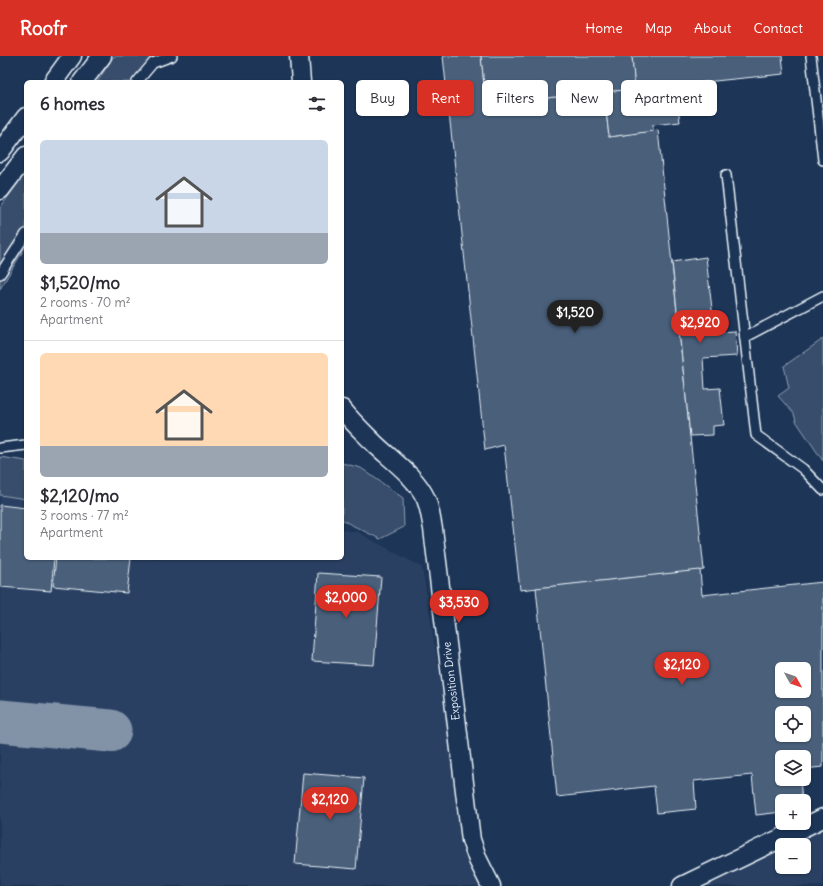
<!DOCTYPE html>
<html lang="en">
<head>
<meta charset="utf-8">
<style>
	:root { --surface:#fff; --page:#f7f7f7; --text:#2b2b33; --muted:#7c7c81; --line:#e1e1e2; --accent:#d93025 }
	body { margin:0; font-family:Delius,sans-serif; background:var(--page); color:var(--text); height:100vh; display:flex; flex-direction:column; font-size:15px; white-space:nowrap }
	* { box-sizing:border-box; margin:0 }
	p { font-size:13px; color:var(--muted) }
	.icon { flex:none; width:22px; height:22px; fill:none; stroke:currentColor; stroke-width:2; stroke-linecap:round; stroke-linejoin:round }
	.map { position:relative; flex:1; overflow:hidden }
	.details { position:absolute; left:24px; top:24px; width:320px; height:480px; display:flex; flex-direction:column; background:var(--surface); border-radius:6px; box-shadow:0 1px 3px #0004 }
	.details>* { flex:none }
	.banner { position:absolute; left:356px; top:24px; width:380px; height:36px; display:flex; gap:8px }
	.needle { width:26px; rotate:130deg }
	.fabs { position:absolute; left:775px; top:606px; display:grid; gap:8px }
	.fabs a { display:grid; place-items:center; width:36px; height:36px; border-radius:6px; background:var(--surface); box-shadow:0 1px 3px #0004; font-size:20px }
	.price { position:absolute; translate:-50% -34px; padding:0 9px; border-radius:14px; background:var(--accent); color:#fff; font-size:13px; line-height:26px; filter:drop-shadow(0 1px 2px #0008) }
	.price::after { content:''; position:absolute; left:50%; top:24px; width:12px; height:9px; margin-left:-6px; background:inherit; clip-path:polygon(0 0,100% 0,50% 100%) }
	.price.active { background:#222; color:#fff }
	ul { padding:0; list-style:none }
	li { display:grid; align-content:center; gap:8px; height:212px; padding:0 16px }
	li+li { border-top:1px solid var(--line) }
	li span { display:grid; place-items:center; height:124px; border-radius:6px; color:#555 }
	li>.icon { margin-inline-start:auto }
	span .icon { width:72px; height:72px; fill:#fffc; stroke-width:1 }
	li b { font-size:17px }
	h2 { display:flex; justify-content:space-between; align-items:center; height:48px; padding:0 16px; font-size:17px }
	.pill { padding:0 14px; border-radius:6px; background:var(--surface); box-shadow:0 1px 3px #0004; font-size:14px; line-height:36px }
	.pill.active { background:var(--accent); color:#fff }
	header { display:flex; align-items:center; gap:24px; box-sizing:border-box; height:56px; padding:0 20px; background:var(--accent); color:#fff }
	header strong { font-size:19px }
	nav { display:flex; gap:22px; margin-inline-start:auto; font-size:14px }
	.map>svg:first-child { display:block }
	.built { fill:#2a4162 }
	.green { fill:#374d6c; stroke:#909fb2 }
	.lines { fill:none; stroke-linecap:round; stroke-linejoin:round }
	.taxiway { stroke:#8293a8; stroke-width:43 }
	.building { fill:#495e7a; stroke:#e8f1f8; fill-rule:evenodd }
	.lane-casing { stroke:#e8f1f8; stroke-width:12 }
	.street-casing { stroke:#e8f1f8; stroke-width:21 }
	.lane { stroke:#1d3557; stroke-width:9 }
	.street { stroke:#1d3557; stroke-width:18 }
	.labels { text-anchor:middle; stroke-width:4; stroke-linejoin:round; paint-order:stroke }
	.street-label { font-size:11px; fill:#e8f1f8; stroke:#1d3557 }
</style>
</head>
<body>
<header>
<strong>Roofr</strong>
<nav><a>Home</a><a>Map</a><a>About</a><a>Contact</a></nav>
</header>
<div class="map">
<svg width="823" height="830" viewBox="0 0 823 830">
	<rect width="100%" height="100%" fill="#1d3557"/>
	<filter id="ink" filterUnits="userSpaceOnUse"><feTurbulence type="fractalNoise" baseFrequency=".025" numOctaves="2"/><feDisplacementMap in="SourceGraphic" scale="8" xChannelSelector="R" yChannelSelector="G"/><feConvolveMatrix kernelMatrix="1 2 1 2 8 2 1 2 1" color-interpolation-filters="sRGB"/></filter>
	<g filter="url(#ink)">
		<!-- built -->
		<g class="built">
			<path d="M0,437L26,440V502H342V474L357,476L422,511L441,629L474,809L486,830H0Z"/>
			<path d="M823,772V830H703L782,792V811H804V789H788Z"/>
		</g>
		<!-- green -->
		<g class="green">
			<path d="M114,0H166L139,26H97Z"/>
			<path d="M26,116V190L0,233V152Z"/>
			<path d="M823,283V405L796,365L794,358L778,340L789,332L784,310Z"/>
			<path d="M0,401L26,405V443L0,439Z"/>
			<path d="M342,407L361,412L403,442L404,471L380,483L342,464Z"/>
		</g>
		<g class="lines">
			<!-- taxiway -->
			<path class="taxiway" d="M0,665L110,675"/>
		</g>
		<!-- building -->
		<g class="building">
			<path d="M443,0H481L486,48L604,36L609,81L658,74L704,514L520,534L504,389L485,394Z"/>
			<path d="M481,0H632L635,33L486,48Z"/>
			<path d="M632,0H782L784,18L675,29L680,66L653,69V75L609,81L604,36L635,33Z"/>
			<path d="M706,201L713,262L715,261L718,276L735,275L737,300L703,302L705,333L720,332L724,369L713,370V379L690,380L672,206Z"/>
			<path d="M0,449L26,452V502H54L51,535L0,531Z"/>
			<path d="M56,502H131L127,537L53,530Z"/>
			<path d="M700,514L702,539L823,526V711L804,713V701H782V723H800L802,745H782V756L756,759L752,719L694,725L696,753L657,757L654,730L557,741L536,532ZM782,613H804V635H782ZM782,657H804V679H782Z"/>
			<path d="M318,517L381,521L374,609L312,605Z"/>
			<path d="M303,717L364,722L356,813L295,808Z"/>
		</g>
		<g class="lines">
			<!-- lane casing -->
			<g class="lane-casing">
				<g id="lane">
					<path d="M811,0L823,104"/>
					<path d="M137,26L153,7L172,0"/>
					<path d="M726,119L756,379L803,413L823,434"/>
					<path d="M0,218L26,178"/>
					<path d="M745,281L823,240"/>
					<path d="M0,392L26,389"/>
				</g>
			</g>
			<!-- street casing -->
			<g class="street-casing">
				<g id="street">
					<path d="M299,0L301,26"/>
					<path d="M53,26L72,0"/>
					<path d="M82,26L102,0"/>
					<path d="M0,96L26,61"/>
					<path d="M0,134L26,100"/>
					<path d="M342,353C352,366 364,377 376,389C393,405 416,421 426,443C430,453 431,463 433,473L471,784L478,804L491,830"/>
					<path d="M682,830L823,762"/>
				</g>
			</g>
			<!-- lane -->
			<use href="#lane" class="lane"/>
			<!-- street -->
			<use href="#street" class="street"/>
		</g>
	</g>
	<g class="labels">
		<!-- street labels -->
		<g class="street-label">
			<text transform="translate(451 625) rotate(-97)" y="4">Exposition Drive</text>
		</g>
	</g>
</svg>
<div class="fabs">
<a><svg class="needle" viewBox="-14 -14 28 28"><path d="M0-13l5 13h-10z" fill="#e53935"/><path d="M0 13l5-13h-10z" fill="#7c7c81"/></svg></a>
<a><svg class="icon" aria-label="locate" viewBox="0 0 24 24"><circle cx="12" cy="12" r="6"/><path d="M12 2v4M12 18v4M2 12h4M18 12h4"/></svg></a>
<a><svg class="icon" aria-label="layers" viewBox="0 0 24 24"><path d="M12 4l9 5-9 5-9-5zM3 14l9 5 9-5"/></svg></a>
<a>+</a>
<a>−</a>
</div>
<b class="price active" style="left:575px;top:278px">$1,520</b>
<b class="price" style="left:700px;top:288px">$2,920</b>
<b class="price" style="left:346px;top:563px">$2,000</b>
<b class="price" style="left:459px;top:568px">$3,530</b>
<b class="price" style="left:682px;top:630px">$2,120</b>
<b class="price" style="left:330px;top:765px">$2,120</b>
<div class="banner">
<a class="pill">Buy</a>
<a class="pill active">Rent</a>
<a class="pill">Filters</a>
<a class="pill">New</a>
<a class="pill">Apartment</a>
</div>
<section class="details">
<h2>6 homes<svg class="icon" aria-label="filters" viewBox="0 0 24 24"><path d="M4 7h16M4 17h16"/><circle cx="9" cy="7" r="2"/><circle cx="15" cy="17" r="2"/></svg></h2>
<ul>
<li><span style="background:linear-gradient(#c9d6e8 75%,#9aa5b1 0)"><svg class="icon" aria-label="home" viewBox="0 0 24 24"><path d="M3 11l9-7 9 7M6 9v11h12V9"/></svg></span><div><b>$1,520/mo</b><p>2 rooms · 70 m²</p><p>Apartment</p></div></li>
<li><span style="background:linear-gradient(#ffd9b3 75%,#9aa5b1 0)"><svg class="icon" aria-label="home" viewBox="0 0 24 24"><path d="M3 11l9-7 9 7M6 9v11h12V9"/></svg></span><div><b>$2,120/mo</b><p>3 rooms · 77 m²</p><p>Apartment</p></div></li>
</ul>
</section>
</div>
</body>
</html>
